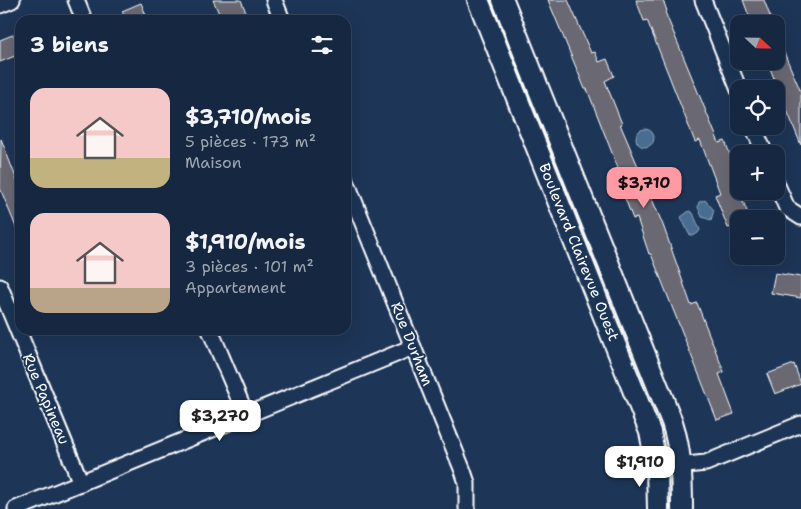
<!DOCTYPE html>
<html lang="fr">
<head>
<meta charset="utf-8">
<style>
	:root { --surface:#162841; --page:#23344c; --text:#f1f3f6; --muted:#9ea6b1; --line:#35445a; --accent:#ff9aa2 }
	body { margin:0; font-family:"Shantell Sans",sans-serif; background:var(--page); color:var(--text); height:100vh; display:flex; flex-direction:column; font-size:19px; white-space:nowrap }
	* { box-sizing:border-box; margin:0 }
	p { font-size:16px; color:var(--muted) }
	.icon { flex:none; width:28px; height:28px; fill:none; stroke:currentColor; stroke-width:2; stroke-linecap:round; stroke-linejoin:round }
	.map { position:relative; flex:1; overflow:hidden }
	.side { position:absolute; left:15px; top:15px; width:336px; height:320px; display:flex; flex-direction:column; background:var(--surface); border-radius:15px; box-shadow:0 5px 20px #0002,0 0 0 1px var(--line) }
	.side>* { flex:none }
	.needle { width:32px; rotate:112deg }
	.tools { position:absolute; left:730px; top:15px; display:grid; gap:10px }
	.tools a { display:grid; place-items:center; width:55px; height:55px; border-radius:10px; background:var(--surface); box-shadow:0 5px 20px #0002,0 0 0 1px var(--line); font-size:25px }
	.price { position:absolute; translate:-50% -42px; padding:0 11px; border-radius:10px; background:#fff; color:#222; font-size:16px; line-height:32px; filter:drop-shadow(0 1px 2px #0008) }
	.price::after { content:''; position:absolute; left:50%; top:30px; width:15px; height:11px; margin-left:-8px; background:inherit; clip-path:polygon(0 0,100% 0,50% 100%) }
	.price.selected { background:var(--accent); color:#111 }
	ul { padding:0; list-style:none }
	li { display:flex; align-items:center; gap:15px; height:125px; padding:0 15px }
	li span { display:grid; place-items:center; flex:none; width:140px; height:100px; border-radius:15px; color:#555 }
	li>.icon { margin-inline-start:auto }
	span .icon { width:60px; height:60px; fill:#fffc; stroke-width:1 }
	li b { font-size:21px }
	h2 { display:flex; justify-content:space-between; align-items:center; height:60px; padding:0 15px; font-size:21px }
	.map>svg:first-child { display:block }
	.water { fill:#496d91; stroke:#92a7bd }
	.building { fill:#6a6873; stroke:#fff }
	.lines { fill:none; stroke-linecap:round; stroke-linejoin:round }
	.street-casing { stroke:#fff; stroke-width:19 }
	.secondary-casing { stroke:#fff; stroke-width:24 }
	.street { stroke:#1d3557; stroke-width:15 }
	.secondary { stroke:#1d3557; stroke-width:20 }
	.labels { text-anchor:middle; stroke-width:4; stroke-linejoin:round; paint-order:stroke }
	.street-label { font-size:15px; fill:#fff; stroke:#1d3557 }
</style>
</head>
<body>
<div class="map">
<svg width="801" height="509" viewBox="0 0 801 509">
	<rect width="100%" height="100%" fill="#1d3557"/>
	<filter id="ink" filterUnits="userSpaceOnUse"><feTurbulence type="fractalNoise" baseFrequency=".02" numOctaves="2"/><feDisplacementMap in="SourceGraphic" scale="10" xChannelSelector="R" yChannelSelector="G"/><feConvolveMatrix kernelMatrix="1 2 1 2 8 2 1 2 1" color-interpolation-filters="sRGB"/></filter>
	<g filter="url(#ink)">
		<!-- water -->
		<g class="water">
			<circle cx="645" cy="138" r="9"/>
			<path d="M705,200L714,210L711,220L702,217L698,207L699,202Z"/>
			<path d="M689,211L693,213L700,230L698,233L693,236L689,234L681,217Z"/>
		</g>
		<!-- building -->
		<g class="building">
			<path d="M213,0H241L249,20H222Z"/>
			<path d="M548,0H568L591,53L595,52L599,62L607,59L614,76L605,81L622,124H620L663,225L691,305L697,303L707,329L724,372L719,374L734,414L717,420L651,254H649L637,218L633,219L619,183L623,181L587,89H585Z"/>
			<path d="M636,0H663L667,11L665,12L719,143L725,141L738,176L734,178L750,219H739V224L728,228L715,195L720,193L700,140L695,142L647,20L644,21Z"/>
			<path d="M743,0H764L773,24H752Z"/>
			<path d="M141,3L148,20H126L122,11Z"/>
			<path d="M20,32V54L0,62V40Z"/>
			<path d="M776,34L801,92V145L767,61H776Z"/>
			<path d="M1,139L20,188V237L0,188Z"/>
			<path d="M775,273L801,277V298L771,293Z"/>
			<path d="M794,364L801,384L775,394L767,374Z"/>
		</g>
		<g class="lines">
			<!-- street casing -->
			<g class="street-casing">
				<g id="street">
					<path d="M76,0L84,20"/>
					<path d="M274,0L282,20"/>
					<path d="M703,0L739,90"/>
					<path d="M0,5L12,0"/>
					<path d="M753,126L765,154"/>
					<path d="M346,181L463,471L467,483V509"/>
					<path d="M776,183L787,208L801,217"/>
					<path d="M0,287L81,483"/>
					<path d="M210,330L246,415"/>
					<path d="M657,468L706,463L801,424"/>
					<path d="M16,509L413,347"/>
				</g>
			</g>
			<!-- secondary casing -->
			<g class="secondary-casing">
				<g id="secondary">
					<path d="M478,0L650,432L657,468L658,509"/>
					<path d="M503,0L672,422C681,450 682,479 682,509"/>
				</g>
			</g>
			<!-- street -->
			<use href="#street" class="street"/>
			<!-- secondary -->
			<use href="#secondary" class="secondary"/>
		</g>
	</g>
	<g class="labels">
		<!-- street labels -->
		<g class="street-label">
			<text transform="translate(579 252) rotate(68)" y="5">Boulevard Clairevue Ouest</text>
			<text transform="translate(412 344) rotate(68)" y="5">Rue Durham</text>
			<text transform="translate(46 399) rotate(67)" y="5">Rue Papineau</text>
		</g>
	</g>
</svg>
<div class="tools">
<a><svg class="needle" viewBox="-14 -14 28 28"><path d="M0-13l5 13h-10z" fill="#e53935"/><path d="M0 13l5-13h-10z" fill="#9ea6b1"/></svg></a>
<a><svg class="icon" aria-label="locate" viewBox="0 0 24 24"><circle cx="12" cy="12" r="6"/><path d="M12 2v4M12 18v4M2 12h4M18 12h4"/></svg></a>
<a>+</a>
<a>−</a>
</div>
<b class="price selected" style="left:644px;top:209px">$3,710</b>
<b class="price" style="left:220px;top:442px">$3,270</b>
<b class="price" style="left:640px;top:488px">$1,910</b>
<section class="side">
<h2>3 biens<svg class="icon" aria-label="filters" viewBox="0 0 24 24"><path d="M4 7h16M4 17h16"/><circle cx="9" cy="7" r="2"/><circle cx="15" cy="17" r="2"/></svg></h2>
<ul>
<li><span style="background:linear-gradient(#f6c9c9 70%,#c2b280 0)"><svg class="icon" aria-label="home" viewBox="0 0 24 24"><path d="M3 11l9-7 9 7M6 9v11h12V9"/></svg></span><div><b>$3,710/mois</b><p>5 pièces · 173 m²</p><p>Maison</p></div></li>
<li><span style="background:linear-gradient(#f6c9c9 75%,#b9a48a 0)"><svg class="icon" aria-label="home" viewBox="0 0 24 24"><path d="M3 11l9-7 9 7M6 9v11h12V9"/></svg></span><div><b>$1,910/mois</b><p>3 pièces · 101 m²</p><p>Appartement</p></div></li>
</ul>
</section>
</div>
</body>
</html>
